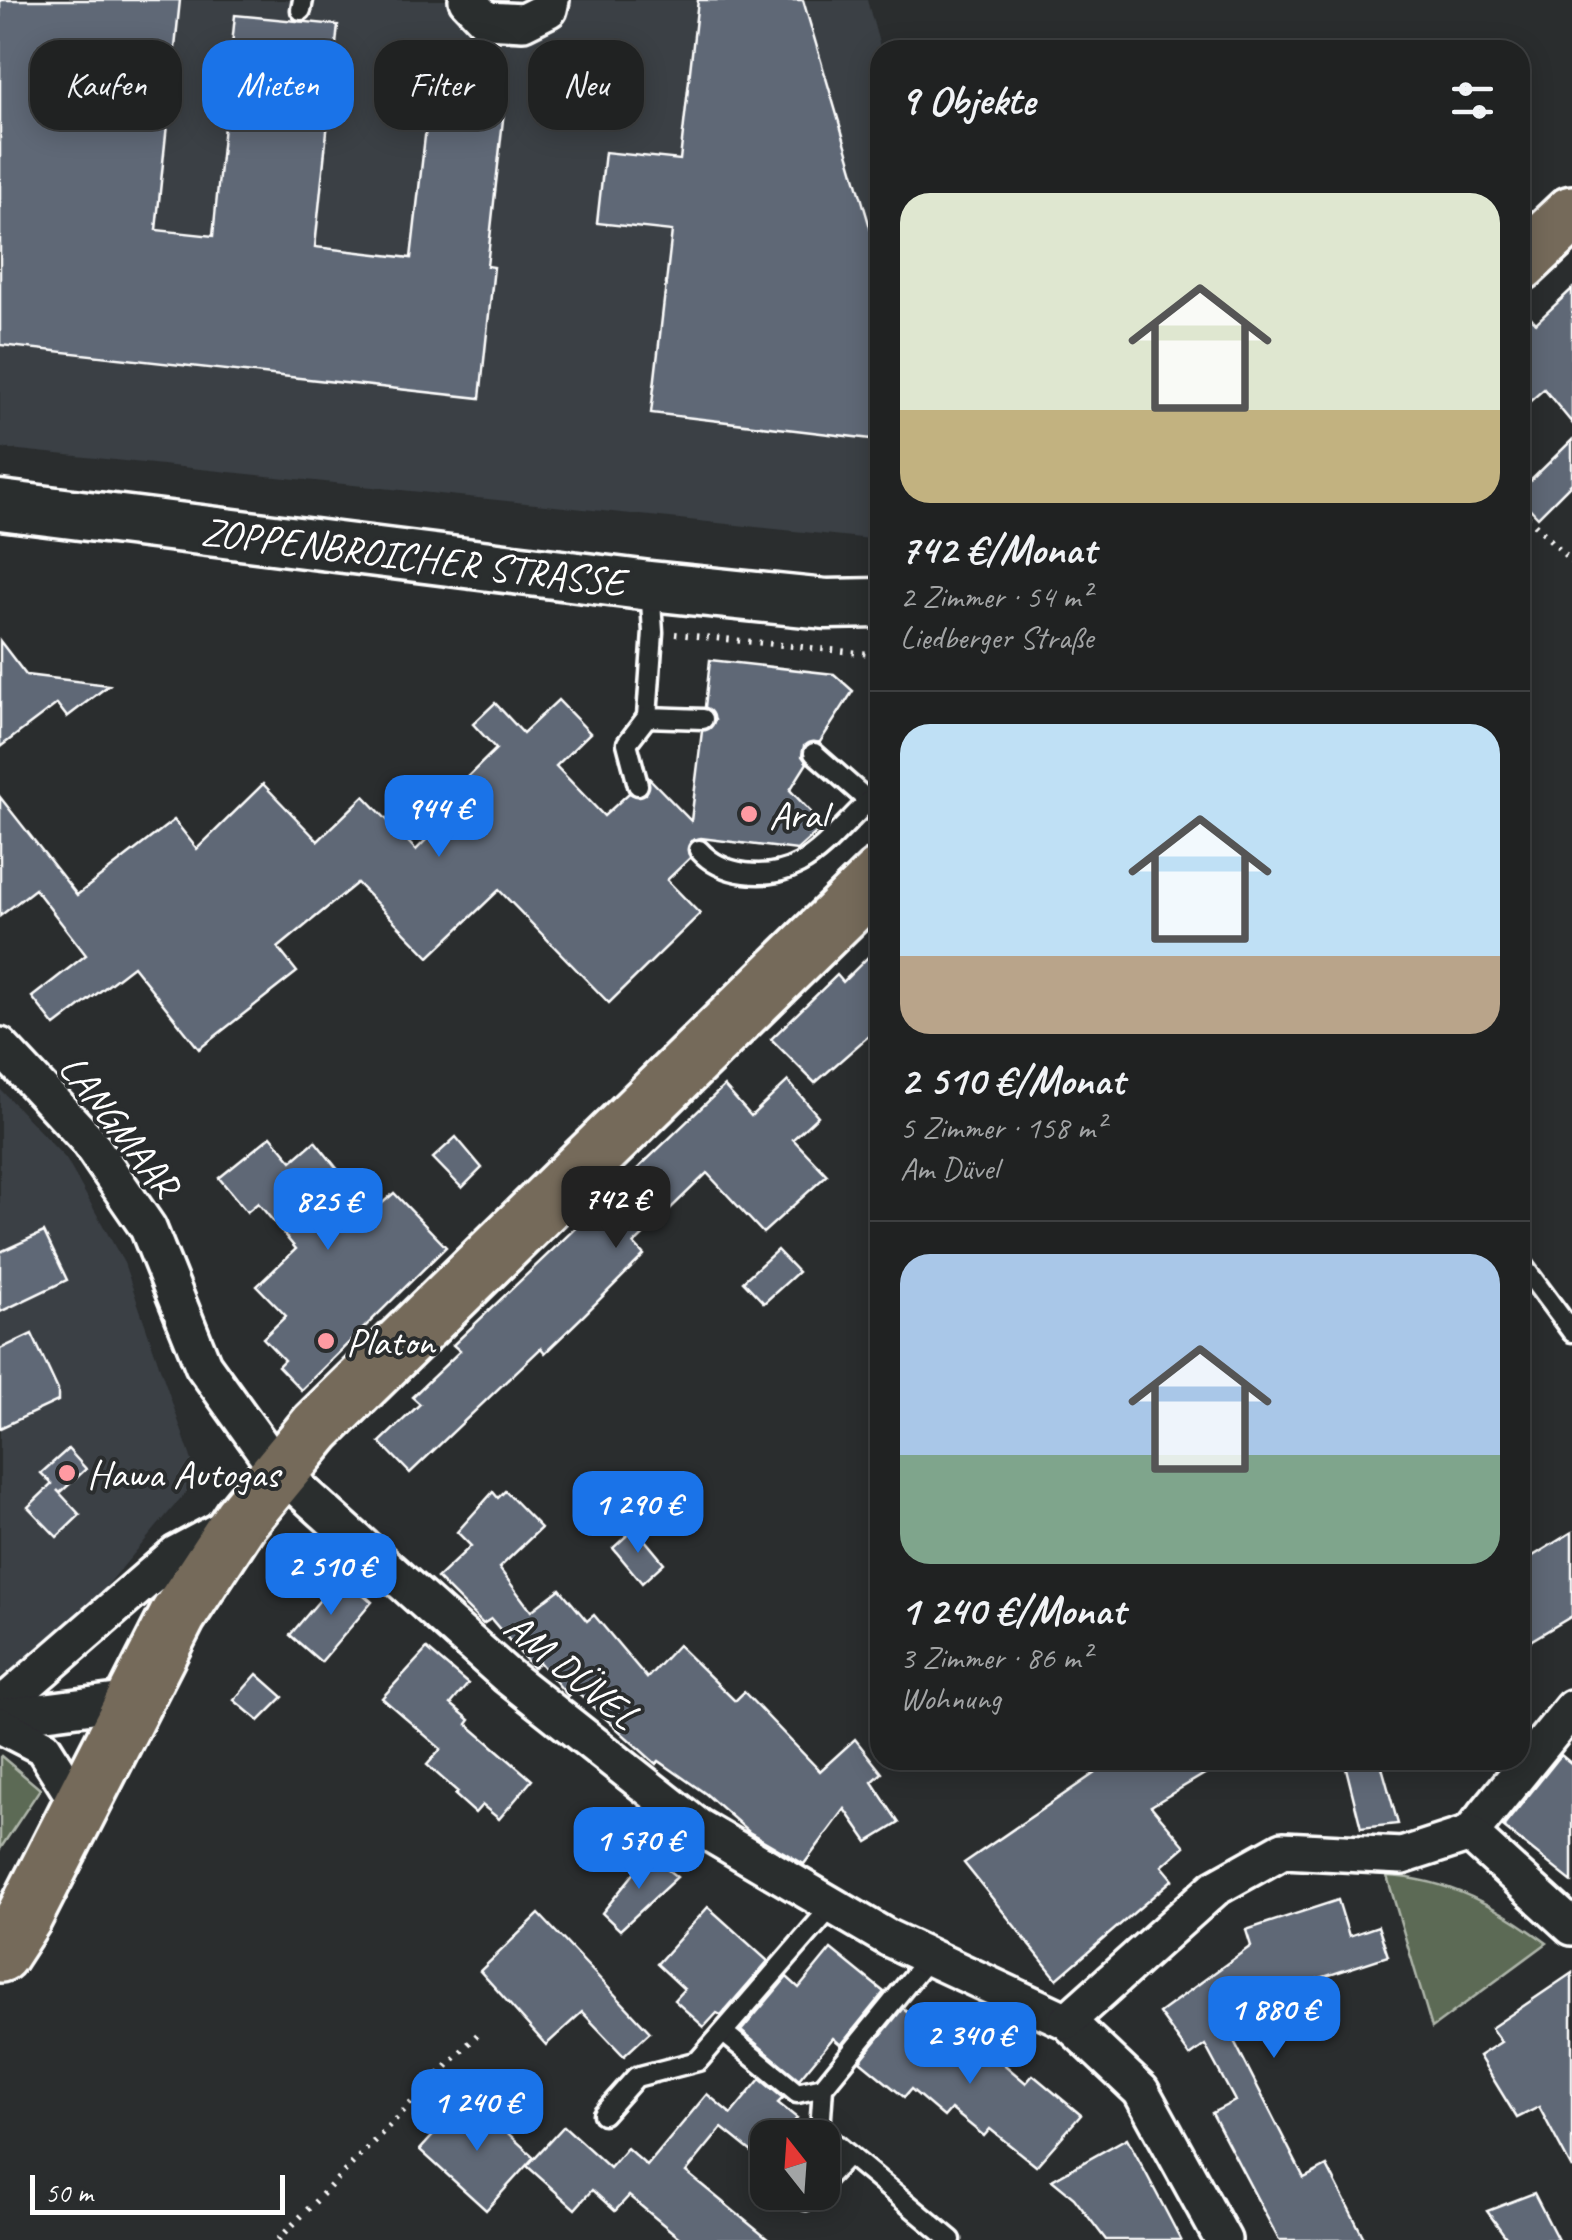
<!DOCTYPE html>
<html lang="de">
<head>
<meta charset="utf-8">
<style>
	:root { --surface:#202222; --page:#282a2a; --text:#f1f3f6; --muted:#a2a4a5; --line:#3d3f40; --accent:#1a73e8 }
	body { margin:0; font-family:Caveat,sans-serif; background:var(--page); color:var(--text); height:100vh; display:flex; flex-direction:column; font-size:38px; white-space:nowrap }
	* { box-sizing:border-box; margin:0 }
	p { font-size:32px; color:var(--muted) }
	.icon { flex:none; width:55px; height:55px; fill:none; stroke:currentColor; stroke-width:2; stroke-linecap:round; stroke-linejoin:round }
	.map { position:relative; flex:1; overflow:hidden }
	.details { position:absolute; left:870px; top:40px; width:660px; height:1730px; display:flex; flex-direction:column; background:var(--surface); border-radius:30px; box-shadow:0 5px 25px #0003,0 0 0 2px var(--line) }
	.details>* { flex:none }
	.guide { position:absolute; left:30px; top:40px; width:690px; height:90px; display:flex; gap:20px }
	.needle { width:65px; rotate:343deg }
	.tools { position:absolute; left:750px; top:2120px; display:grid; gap:20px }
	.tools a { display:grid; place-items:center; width:90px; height:90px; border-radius:20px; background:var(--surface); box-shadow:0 5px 25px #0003,0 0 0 2px var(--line); font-size:50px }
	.scale { position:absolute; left:30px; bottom:25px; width:255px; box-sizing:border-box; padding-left:10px; border:5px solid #fff; border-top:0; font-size:28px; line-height:35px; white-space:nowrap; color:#fff; -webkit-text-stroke:8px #2a2d2e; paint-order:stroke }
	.price { position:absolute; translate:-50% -85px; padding:0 22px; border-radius:20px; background:var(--accent); color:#fff; font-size:32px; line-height:65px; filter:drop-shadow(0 2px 5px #0008) }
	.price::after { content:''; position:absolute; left:50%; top:60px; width:30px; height:22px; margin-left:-15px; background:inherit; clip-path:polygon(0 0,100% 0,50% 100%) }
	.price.selected { background:#222; color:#fff }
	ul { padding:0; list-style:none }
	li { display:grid; align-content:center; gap:20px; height:530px; padding:0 30px }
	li+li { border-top:2px solid var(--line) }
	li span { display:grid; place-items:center; height:310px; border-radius:30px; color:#555 }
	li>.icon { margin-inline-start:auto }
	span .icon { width:180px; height:180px; fill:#fffc; stroke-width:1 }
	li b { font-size:42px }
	h2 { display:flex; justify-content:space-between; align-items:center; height:120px; padding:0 30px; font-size:42px }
	.pill { padding:0 35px; border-radius:30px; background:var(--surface); box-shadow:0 5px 25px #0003,0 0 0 2px var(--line); font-size:35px; line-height:90px }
	.pill.selected { background:var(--accent); color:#fff }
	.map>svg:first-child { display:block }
	.built { fill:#3a3f44 }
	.green { fill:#5c6b54; stroke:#aeb5aa; stroke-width:2.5 }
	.building { fill:#5e6876; stroke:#fff; stroke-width:2.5 }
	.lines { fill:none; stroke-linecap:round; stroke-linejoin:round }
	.lane-casing { stroke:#fff; stroke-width:25 }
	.street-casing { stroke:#fff; stroke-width:42 }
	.secondary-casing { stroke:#fff; stroke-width:55 }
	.primary-casing { stroke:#fff; stroke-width:62 }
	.path { stroke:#fff; stroke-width:6; stroke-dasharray:2.5 8; stroke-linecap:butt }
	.lane { stroke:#2a2d2e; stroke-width:18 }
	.street { stroke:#2a2d2e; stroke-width:35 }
	.secondary { stroke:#2a2d2e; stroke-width:48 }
	.primary { stroke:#746a5a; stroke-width:55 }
	.poi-dot { fill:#ff9aa2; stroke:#2a2d2e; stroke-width:4 }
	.labels { text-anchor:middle; stroke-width:8; stroke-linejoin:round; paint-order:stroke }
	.street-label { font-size:40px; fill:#fff; stroke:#2a2d2e }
	.poi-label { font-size:40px; fill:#fff; stroke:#2a2d2e; text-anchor:start }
</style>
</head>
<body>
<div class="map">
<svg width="1572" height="2240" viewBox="0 0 1572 2240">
	<rect width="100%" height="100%" fill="#2a2d2e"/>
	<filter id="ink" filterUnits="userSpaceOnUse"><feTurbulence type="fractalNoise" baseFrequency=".01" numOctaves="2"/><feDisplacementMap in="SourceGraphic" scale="20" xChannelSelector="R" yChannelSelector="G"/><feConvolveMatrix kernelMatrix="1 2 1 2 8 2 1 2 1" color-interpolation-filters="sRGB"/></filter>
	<g filter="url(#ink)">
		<!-- built -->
		<g class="built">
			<path d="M0,0H867L881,50L880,540L0,448Z"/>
			<path d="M0,1089L66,1159L124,1263L198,1478L61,1640L0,1677Z"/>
		</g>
		<!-- green -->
		<g class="green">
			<path d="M1,1756L40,1789L0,1849V1757Z"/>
			<path d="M1387,1876C1449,1879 1498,1907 1547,1943L1432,2028Z"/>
		</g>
		<!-- building -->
		<g class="building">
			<path d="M0,0H180L156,230L213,236L235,15L338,25L315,247L411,258L431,84L506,92L487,266L494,267L480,398L0,345Z"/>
			<path d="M698,0H803L880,261V440L651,413L672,231L597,223L605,152L680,160Z"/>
			<path d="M1572,289V423L1544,389L1520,410V305L1536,323Z"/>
			<path d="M1572,440V483L1538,517L1520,498V491Z"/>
			<path d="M0,641L26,675L109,685L67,717L57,704L0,747Z"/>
			<path d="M710,660L834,674L853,691L820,742L804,746L802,756L807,763L790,790L824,826L797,850L701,838L691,841L690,858L667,880L700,914L609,1003L499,890L429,957L357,883L278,948L297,972L199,1049L133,966L55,1026L32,997L86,955L35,889L0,916V797L77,895L174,820L197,849L263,784L318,841L364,796L416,850L465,801L454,790L496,749L473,724L495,703L523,733L558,700L590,733L556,766L604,816L629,793L646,794L649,778L691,821L702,731L715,720L705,707Z"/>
			<path d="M880,945V1026L815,1083L771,1039L837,975L843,982Z"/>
			<path d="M788,1081L818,1116L793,1139L827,1175L763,1233L707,1173L634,1244L644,1255L582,1317L545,1353L541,1348L410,1473L380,1442L420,1404L412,1397L460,1351L453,1345L724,1086L751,1116Z"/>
			<path d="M271,1136L292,1161L315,1141L372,1212L394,1193L446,1247L301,1390L278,1366L284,1360L263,1338L286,1316L257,1286L296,1249L258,1203L247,1212L219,1178Z"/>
			<path d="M456,1137L482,1168L462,1188L433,1158Z"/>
			<path d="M44,1232L67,1280L0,1312V1252Z"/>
			<path d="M777,1250L798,1272L764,1303L743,1281Z"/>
			<path d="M32,1334L58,1390V1401L0,1428V1349Z"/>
			<path d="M68,1449L86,1469L60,1493L57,1490L80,1515L57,1537L28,1507L52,1484L41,1473Z"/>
			<path d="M505,1491L541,1528L499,1568L531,1611L560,1589L587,1621L594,1615L647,1678L678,1645L735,1701L744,1692L820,1771L855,1739L882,1773L872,1782L899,1823L868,1842L845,1809L804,1864L749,1832L706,1794L659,1761L656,1764L574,1690L568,1696L539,1662L533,1668L491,1619L483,1624L437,1578L471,1546L457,1532L493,1492L498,1498Z"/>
			<path d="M635,1528L664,1563L642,1583L613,1548Z"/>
			<path d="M1572,1532V1616L1520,1647V1564Z"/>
			<path d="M341,1575L372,1602L321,1662L290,1635Z"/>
			<path d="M427,1649L468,1684L451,1704L470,1720L467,1724L532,1780L499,1819L482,1805L475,1813L455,1795L458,1792L427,1765L441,1749L382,1698Z"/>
			<path d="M257,1674L283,1697L259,1721L234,1700Z"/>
			<path d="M1561,1755L1572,1764V1882L1503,1827Z"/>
			<path d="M1114,1760H1228L1151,1806L1185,1846L1162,1866L1173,1879L1057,1979L964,1863Z"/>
			<path d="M1344,1760H1380L1398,1824L1361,1828Z"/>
			<path d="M649,1855L677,1877L620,1930L602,1913Z"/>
			<path d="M1338,1900L1349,1936L1378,1926L1388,1956L1225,2009L1236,2023L1228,2029L1304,2178L1327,2166L1365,2240H1279L1212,2113L1235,2101L1205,2045L1190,2056L1159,2013L1251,1946L1246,1930Z"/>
			<path d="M708,1907L768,1961L721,2015L717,2013L704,2027L674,2000L684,1989L657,1964Z"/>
			<path d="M539,1914L650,2032L624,2056L582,2012L546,2045L480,1971Z"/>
			<path d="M831,1949L884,1992L841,2045L833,2038L799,2079L741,2031L787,1977L799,1988Z"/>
			<path d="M1572,1973V2169L1539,2107L1517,2118L1479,2056L1501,2042L1491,2028Z"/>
			<path d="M903,2008L947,2043L953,2035L986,2063L993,2055L1026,2083L1033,2075L1081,2115L1036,2166L990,2129L984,2136L951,2109L944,2117L911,2089L904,2097L860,2061Z"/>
			<path d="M760,2079L783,2098L778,2103L797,2118L781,2138H768V2154L762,2160L722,2128L686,2172L769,2240H682L629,2196L615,2211L592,2190L575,2209L527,2166L564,2126L610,2168L627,2148L647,2166L707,2094L731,2114Z"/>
			<path d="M468,2097L534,2157L486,2210L420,2150Z"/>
			<path d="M1127,2138L1148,2177L1181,2240H1106L1074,2198L1052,2180Z"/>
			<path d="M1534,2193L1558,2240H1508L1487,2211Z"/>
		</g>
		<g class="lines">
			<!-- lane casing -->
			<g class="lane-casing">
				<g id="lane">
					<path d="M301,10L303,0"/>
					<path d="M650,586L653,632L647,717L703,719"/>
					<path d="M814,753L880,811"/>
					<path d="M638,785L627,743L647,717"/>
					<path d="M699,850C722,876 767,881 799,864C824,851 848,820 869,801"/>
					<path d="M1520,1262L1572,1332"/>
					<path d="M930,1956L823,2087L820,2131L951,2240"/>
					<path d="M724,2033L797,2093L823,2087"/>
					<path d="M603,2114L636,2077L698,2061L833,1905"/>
					<path d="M822,2182L848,2155"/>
					<path d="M796,2192L806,2200L813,2192"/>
				</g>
			</g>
			<!-- street casing -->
			<g class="street-casing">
				<g id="street">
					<path d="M467,0L486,20L523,22L549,9L551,0"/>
					<path d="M0,1046L87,1139L148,1228L203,1365L279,1471L506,1675L697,1826L888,1938L1067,2021L1141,2091L1223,2240"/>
					<path d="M0,1707L176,1554L230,1525"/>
					<path d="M0,1717L132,1700"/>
					<path d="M0,1725L43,1747L80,1806"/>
					<path d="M1470,1834L1572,1708"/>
					<path d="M1067,2021L1215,1888L1283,1850L1402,1856L1470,1834L1572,1927"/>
				</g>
			</g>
			<!-- secondary casing -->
			<g class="secondary-casing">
				<path id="secondary" d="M0,505L650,586L826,604L880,603"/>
			</g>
			<!-- primary casing -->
			<g class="primary-casing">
				<g id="primary">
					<path d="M1520,263L1572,214"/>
					<path d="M0,1954L24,1917L178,1615L241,1519L317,1427L880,876"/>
				</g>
			</g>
			<!-- path -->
			<g class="path">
				<path d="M1520,509L1572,562"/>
				<path d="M675,634L880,655"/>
				<path d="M278,2240L482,2030"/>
			</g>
			<!-- lane -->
			<use href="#lane" class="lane"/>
			<!-- street -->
			<use href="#street" class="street"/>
			<!-- secondary -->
			<use href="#secondary" class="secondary"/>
			<!-- primary -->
			<use href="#primary" class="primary"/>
		</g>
	</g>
	<!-- markers -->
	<g class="poi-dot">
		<circle cx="749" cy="814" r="10"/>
		<circle cx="326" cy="1341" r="10"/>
		<circle cx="67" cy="1473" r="10"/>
	</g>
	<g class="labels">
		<!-- street labels -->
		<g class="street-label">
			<text transform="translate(413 556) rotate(7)" y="14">ZOPPENBROICHER STRASSE</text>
			<text transform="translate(120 1125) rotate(52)" y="14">LANGMAAR</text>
			<text transform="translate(572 1670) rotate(39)" y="14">AM DÜVEL</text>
		</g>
		<!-- poi labels -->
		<g class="poi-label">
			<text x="769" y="828">Aral</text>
			<text x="346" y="1355">Platon</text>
			<text x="87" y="1487">Hawa Autogas</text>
		</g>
	</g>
</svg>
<div class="tools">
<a><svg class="needle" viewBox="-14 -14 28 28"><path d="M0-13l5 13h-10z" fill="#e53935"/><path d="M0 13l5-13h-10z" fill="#a2a4a5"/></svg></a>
</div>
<div class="scale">50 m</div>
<b class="price" style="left:439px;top:860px">944 €</b>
<b class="price selected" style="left:616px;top:1251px">742 €</b>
<b class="price" style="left:328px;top:1253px">825 €</b>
<b class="price" style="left:638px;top:1556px">1 290 €</b>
<b class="price" style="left:331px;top:1618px">2 510 €</b>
<b class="price" style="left:639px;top:1892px">1 570 €</b>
<b class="price" style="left:1274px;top:2061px">1 880 €</b>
<b class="price" style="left:970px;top:2087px">2 340 €</b>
<b class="price" style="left:477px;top:2154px">1 240 €</b>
<div class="guide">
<a class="pill">Kaufen</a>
<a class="pill selected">Mieten</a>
<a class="pill">Filter</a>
<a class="pill">Neu</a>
</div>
<section class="details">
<h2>9 Objekte<svg class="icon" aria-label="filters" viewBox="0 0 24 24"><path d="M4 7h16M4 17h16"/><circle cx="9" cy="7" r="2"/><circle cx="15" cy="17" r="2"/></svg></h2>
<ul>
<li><span style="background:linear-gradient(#dfe7d0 70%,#c2b280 0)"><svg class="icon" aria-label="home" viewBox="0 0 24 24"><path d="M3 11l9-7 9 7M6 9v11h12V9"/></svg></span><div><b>742 €/Monat</b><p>2 Zimmer · 54 m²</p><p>Liedberger Straße</p></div></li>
<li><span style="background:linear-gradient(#bfe0f5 75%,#b9a48a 0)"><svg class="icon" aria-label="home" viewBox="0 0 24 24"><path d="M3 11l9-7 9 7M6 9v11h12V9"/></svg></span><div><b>2 510 €/Monat</b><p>5 Zimmer · 158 m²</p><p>Am Düvel</p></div></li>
<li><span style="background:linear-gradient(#a9c7e8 65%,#7fa58c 0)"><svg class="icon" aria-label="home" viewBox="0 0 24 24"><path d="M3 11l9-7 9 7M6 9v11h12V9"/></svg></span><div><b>1 240 €/Monat</b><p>3 Zimmer · 86 m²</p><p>Wohnung</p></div></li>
</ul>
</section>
</div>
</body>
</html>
